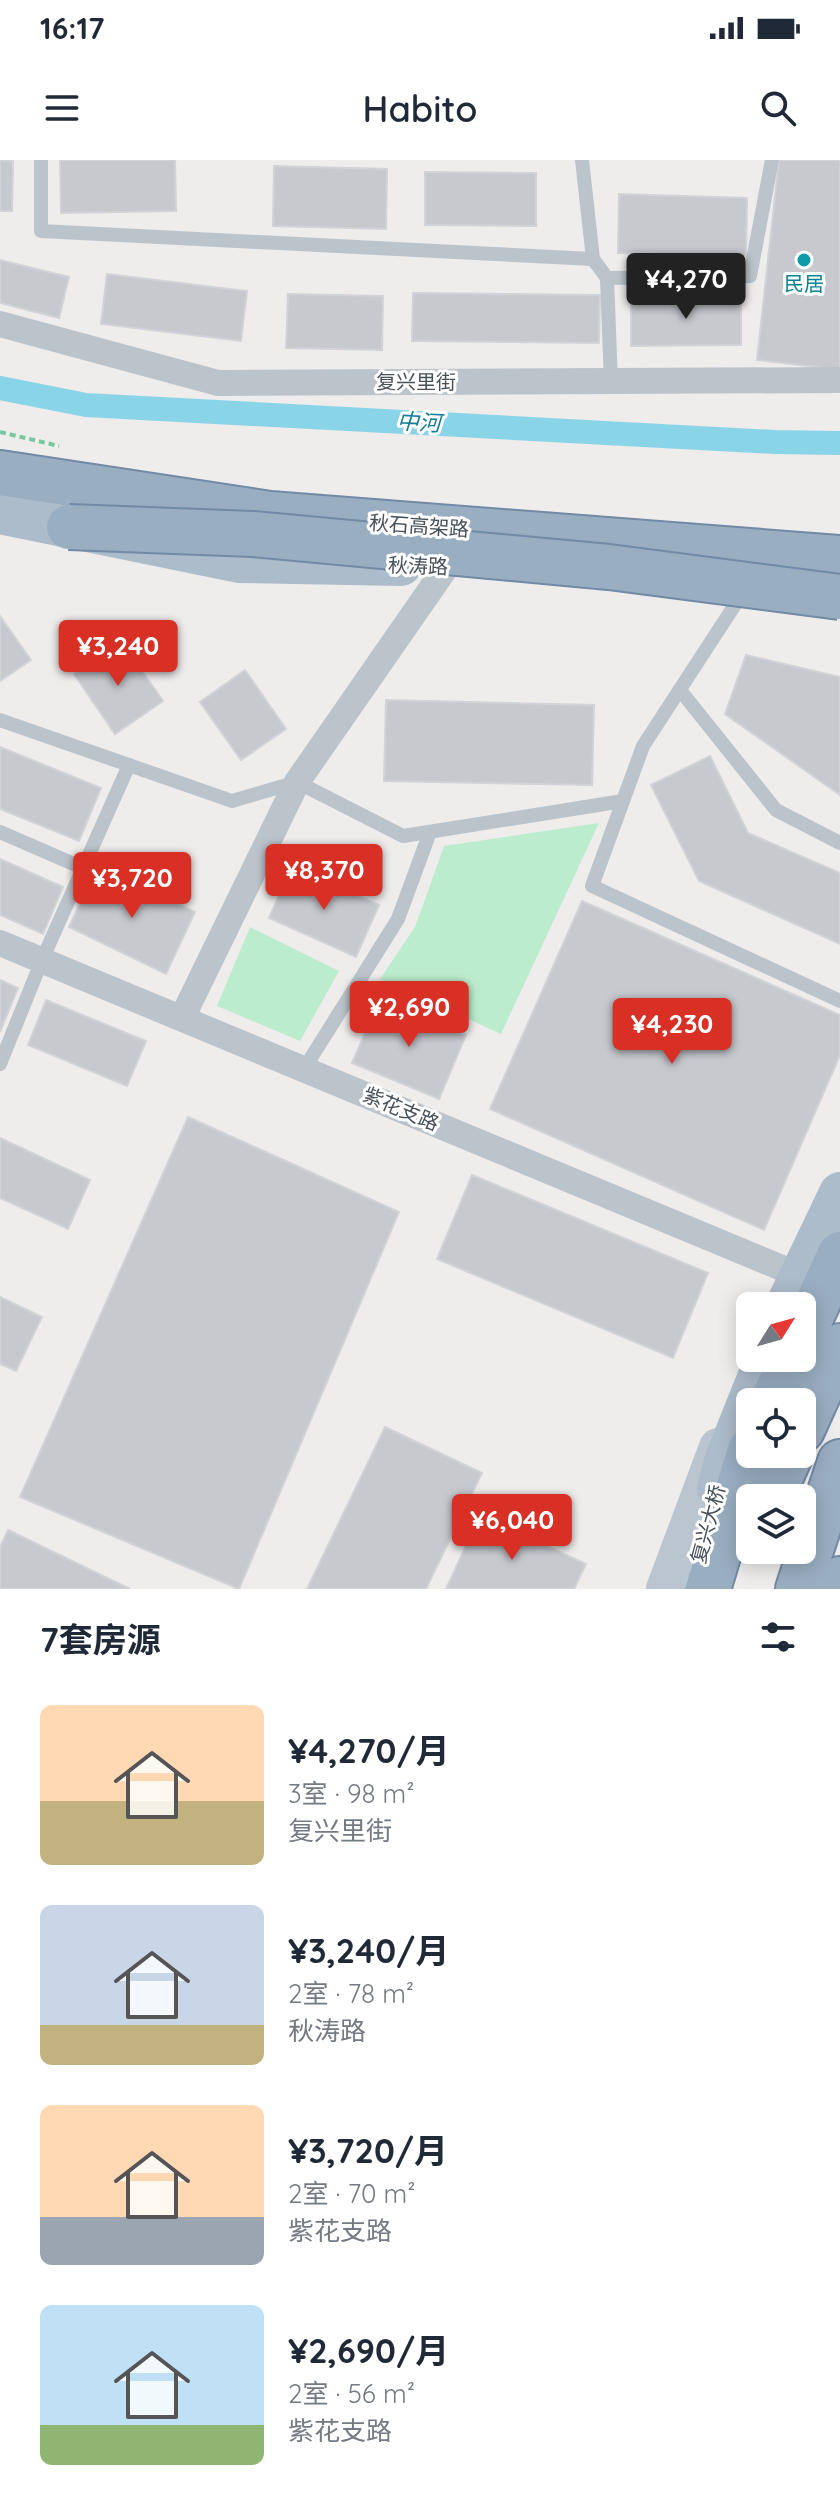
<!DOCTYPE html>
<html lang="zh">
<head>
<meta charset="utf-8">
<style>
	:root { --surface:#fff; --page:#f2f2f3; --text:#1f2937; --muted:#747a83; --accent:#d93025 }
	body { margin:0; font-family:Quicksand,"Noto Sans SC",sans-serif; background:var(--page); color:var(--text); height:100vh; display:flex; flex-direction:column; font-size:30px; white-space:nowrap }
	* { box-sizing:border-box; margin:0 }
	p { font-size:26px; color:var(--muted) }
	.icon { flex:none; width:44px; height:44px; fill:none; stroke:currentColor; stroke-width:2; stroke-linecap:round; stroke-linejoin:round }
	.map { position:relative; height:1429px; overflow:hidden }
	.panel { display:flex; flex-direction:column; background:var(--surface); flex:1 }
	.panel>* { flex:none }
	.needle { width:52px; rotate:53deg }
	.tools { position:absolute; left:736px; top:1132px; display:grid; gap:16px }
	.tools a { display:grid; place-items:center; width:80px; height:80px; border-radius:12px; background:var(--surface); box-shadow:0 4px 20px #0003; font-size:40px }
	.price { position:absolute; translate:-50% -68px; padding:0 18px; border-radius:8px; background:var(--accent); color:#fff; font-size:26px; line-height:52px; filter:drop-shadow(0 2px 4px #0008) }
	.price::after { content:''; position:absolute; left:50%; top:48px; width:24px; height:18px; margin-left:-12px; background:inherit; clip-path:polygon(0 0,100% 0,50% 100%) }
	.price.current { background:#222; color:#fff }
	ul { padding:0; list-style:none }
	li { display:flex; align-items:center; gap:24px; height:200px; padding:0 40px }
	li span { display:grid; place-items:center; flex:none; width:224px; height:160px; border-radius:12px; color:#555 }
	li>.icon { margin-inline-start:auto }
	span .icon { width:96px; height:96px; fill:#fffc; stroke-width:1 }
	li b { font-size:34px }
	h2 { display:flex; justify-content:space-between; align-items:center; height:96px; padding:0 40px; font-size:34px }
	.status { display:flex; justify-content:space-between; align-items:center; height:56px; padding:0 40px; background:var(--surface); direction:ltr }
	.status svg { height:22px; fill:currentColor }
	header { display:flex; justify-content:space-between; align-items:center; height:104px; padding:0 40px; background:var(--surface); font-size:36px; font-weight:600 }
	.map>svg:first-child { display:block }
	.green { fill:#bcecce }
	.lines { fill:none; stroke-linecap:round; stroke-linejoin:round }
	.canal { stroke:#8ad4e7; stroke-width:24 }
	.building { fill:#c7c9cf; stroke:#d1d3d8; stroke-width:2 }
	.trunk-casing { stroke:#718aa5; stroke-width:48 }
	.path { stroke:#75c89f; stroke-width:4; stroke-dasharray:6 4; stroke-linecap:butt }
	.service { stroke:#bbc4cb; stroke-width:14 }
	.minor { stroke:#bbc4cb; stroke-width:26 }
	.secondary { stroke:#bbc5d0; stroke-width:38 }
	.primary { stroke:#adbccb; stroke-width:42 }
	.trunk { stroke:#9aaec2; stroke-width:44 }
	.trunk-bridge-casing { stroke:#718aa5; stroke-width:48; stroke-linecap:butt }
	.trunk-bridge { stroke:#9aaec2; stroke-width:44 }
	.culture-dot { fill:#0f9aa8; stroke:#fff; stroke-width:3 }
	.labels { text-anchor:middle; stroke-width:6; stroke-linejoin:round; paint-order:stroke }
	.culture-label { font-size:20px; fill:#0d838f; stroke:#fff }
	.street-label { font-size:20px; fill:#465059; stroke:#fff }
	.water-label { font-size:22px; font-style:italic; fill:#127d99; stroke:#fff }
</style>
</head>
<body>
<div class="status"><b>16:17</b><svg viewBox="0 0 49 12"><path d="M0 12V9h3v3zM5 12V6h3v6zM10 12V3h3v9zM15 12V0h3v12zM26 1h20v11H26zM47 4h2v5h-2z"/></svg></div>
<header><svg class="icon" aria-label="menu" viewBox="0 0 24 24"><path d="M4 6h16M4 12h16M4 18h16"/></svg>Habito<svg class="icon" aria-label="search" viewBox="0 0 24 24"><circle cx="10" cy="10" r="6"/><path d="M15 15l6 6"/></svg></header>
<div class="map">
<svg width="840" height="1429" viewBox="0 0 840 1429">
	<rect width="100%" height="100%" fill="#efecec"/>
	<!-- green -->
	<g class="green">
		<path d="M599,663L501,874L380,819L415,767L444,686Z"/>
		<path d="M250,767L339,811L300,881L217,846Z"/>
	</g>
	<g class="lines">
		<!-- canal -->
		<path class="canal" d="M0,228L86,245L775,282L840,283"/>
	</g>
	<!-- building -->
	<g class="building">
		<path d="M60,0H175L176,51L61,53Z"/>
		<path d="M779,0H840V210L757,200Z"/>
		<path d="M0,1H13L12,51H0Z"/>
		<path d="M274,6L387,9L386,69L273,66Z"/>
		<path d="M425,12L536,13V66L425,65Z"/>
		<path d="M619,34L747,38L746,96L618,93Z"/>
		<path d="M0,100L69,117L59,158L0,143Z"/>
		<path d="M107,114L247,131L241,181L101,164Z"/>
		<path d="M413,133L600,135L599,183L412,181Z"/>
		<path d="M288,134L383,136L382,190L286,188Z"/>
		<path d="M741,136V185L631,186V137Z"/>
		<path d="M0,456L31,500L0,521Z"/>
		<path d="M121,481L163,541L115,574L74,514Z"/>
		<path d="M746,495L840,517V635L725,554Z"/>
		<path d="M245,510L286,569L241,600L200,542Z"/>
		<path d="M386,540L594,545L592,625L384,621Z"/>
		<path d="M0,587L101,628L79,681L0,649Z"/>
		<path d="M710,596L748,673L840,713V784L699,721L651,625Z"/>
		<path d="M0,699L63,727L43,774L0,755Z"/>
		<path d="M98,705L195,752L166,814L69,767Z"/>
		<path d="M292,706L379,745L356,797L269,758Z"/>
		<path d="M582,741L840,855V895L764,1070L490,949Z"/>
		<path d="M0,820L18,828L0,872Z"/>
		<path d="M380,838L466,875L439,939L352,903Z"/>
		<path d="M46,840L146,881L127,926L28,885Z"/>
		<path d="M188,957L399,1052L239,1429L20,1337Z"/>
		<path d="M0,978L90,1020L68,1069L0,1038Z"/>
		<path d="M472,1015L708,1113L673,1198L437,1099Z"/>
		<path d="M0,1137L42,1157L16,1211L0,1204Z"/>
		<path d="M385,1267L482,1313L426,1429H307Z"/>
		<path d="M480,1355L586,1404L574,1429H446Z"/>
		<path d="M8,1370L130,1429H0V1387Z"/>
	</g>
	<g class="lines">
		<!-- trunk casing -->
		<g class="trunk-casing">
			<g id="trunk">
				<path d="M0,313L270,354L840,398"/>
				<path d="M802,1177L840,1094"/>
				<path d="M772,1242L792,1198"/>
				<path d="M802,1270L840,1186"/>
				<path d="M771,1338L791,1294"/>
				<path d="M708,1429L750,1290"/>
				<path d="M798,1429L840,1302"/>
				<path d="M835,1429L840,1419"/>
			</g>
		</g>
		<!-- path -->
		<path class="path" d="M0,272L59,286"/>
		<!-- service -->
		<g class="service">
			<path d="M41,0V71L593,99"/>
			<path d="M582,0L593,99L607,118L611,222"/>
			<path d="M607,118L750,116L772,0"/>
			<path d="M742,434L643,586L592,726L840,841"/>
			<path d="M680,530L776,650L840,683"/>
			<path d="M0,560L232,641L297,622L403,676L623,641"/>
			<path d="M0,672L83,708"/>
			<path d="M0,904L42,800L129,605"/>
			<path d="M304,909L398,759L430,672"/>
		</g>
		<!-- minor -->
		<g class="minor">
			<path d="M0,164L218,223L840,220"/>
			<path d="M0,783L801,1116"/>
			<path d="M182,858L297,622L447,406"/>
		</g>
		<!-- secondary -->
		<path class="secondary" d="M665,1429L718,1287"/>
		<!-- primary -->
		<g class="primary">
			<path d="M0,353L239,402L401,405"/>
			<path d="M786,1146L840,1033"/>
			<path d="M718,1328L726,1298L766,1198"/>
		</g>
		<!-- trunk -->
		<use href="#trunk" class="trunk"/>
		<!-- trunk-bridge casing -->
		<g class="trunk-bridge-casing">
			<path id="trunk-bridge" d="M69,367L253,374L609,407L840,437"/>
		</g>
		<!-- trunk-bridge -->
		<use href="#trunk-bridge" class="trunk-bridge"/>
	</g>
	<!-- markers -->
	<circle class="culture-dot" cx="804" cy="100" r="8"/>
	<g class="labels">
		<!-- culture labels -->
		<g class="culture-label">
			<text x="804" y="131">民居</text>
		</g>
		<!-- street labels -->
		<g class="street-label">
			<text x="416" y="229">复兴里街</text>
			<text transform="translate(419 366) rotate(4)" y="7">秋石高架路</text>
			<text transform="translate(418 406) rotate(2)" y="7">秋涛路</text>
			<text transform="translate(401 949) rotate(23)" y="7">紫花支路</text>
			<text transform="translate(708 1364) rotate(-75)" y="7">复兴大桥</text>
		</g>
		<!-- water labels -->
		<g class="water-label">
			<text transform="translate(419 262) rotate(3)" y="8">中河</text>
		</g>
	</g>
</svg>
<div class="tools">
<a><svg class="needle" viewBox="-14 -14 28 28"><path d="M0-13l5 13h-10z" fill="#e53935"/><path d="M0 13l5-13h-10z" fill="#747a83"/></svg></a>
<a><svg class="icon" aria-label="locate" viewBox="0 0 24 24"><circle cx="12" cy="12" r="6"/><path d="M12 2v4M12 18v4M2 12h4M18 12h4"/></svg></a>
<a><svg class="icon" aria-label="layers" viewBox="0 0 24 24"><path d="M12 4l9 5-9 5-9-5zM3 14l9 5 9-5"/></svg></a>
</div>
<b class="price current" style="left:686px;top:161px">¥4,270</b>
<b class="price" style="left:118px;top:528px">¥3,240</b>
<b class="price" style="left:324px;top:752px">¥8,370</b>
<b class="price" style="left:132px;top:760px">¥3,720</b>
<b class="price" style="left:409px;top:889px">¥2,690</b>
<b class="price" style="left:672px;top:906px">¥4,230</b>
<b class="price" style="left:512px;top:1402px">¥6,040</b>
</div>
<section class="panel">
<h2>7套房源<svg class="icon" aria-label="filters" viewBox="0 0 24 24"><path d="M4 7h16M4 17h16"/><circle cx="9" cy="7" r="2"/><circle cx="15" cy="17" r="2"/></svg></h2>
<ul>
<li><span style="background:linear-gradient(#ffd9b3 60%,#c2b280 0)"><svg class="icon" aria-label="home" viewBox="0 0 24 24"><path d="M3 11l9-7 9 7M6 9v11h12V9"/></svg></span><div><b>¥4,270/月</b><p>3室 · 98 m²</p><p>复兴里街</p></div></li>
<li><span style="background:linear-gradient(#c9d6e8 75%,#c2b280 0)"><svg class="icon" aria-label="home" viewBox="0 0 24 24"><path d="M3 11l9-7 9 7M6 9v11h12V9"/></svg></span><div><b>¥3,240/月</b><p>2室 · 78 m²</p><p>秋涛路</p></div></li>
<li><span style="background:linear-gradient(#ffd9b3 70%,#9aa5b1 0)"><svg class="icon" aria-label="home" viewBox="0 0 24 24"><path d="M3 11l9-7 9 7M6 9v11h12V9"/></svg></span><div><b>¥3,720/月</b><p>2室 · 70 m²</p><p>紫花支路</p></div></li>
<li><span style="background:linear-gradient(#bfe0f5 75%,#8fb573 0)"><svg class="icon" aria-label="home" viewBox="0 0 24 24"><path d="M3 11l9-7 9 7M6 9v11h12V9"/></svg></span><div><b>¥2,690/月</b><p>2室 · 56 m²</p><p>紫花支路</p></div></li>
</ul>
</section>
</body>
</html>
